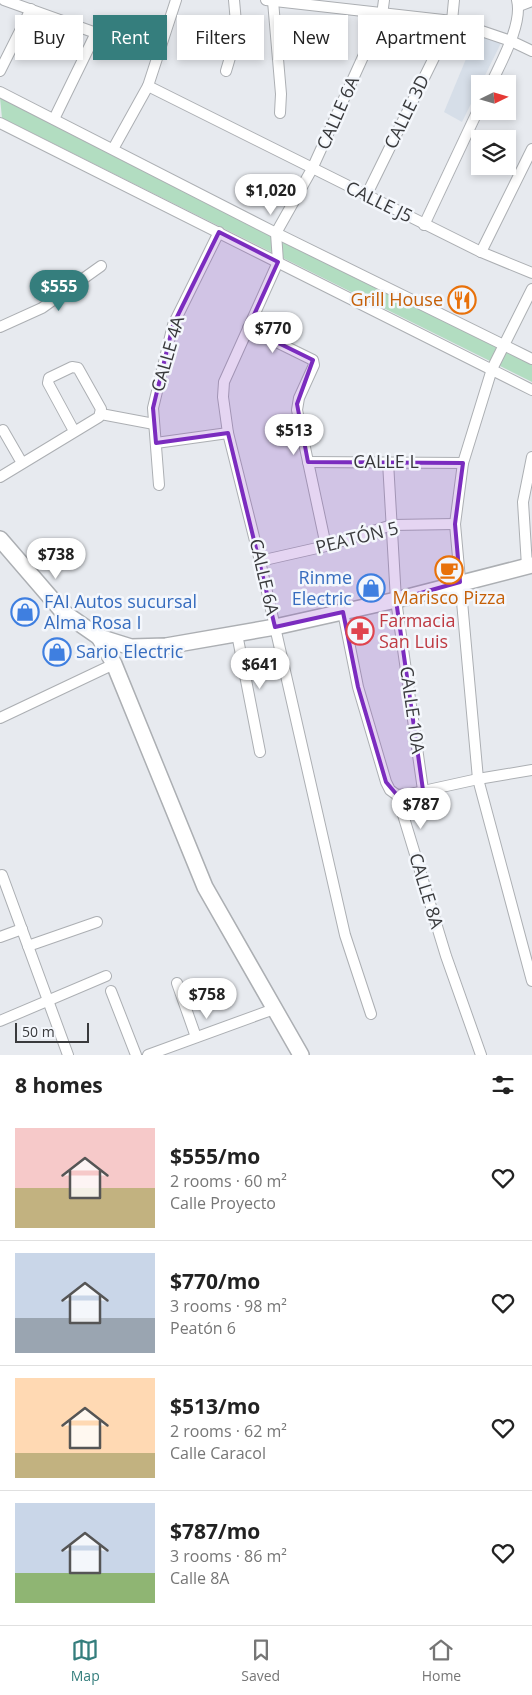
<!DOCTYPE html>
<html lang="en">
<head>
<meta charset="utf-8">
<style>
	:root { --surface:#fff; --page:#f6f6f6; --text:#222; --muted:#767676; --line:#e0e0e0; --accent:#357e7d }
	body { margin:0; font-family:"Open Sans",sans-serif; background:var(--page); color:var(--text); height:100vh; display:flex; flex-direction:column; font-size:19px; white-space:nowrap }
	* { box-sizing:border-box; margin:0 }
	p { font-size:16px; color:var(--muted) }
	.icon { flex:none; width:28px; height:28px; fill:none; stroke:currentColor; stroke-width:2; stroke-linecap:round; stroke-linejoin:round }
	.map { position:relative; height:1055px; overflow:hidden }
	.drawer { display:flex; flex-direction:column; background:var(--surface); flex:1 }
	.drawer>* { flex:none }
	.hud { position:absolute; left:15px; top:15px; width:502px; height:45px; display:flex; gap:10px }
	.needle { width:32px; rotate:85deg }
	.controls { position:absolute; left:471px; top:75px; display:grid; gap:10px }
	.controls a { display:grid; place-items:center; width:45px; height:45px; border-radius:0px; background:var(--surface); box-shadow:0 2px 8px #0003; font-size:25px }
	.scale { position:absolute; left:15px; bottom:12px; width:74px; box-sizing:border-box; padding-left:5px; border:2px solid #393a3c; border-top:0; font-size:14px; line-height:18px; white-space:nowrap; color:#393a3c; -webkit-text-stroke:4px #f4f7fc; paint-order:stroke }
	.price { position:absolute; translate:-50% -42px; padding:0 11px; border-radius:18px; background:#fff; color:#222; font-size:16px; line-height:32px; filter:drop-shadow(0 1px 2px #0008) }
	.price::after { content:''; position:absolute; left:50%; top:30px; width:15px; height:11px; margin-left:-8px; background:inherit; clip-path:polygon(0 0,100% 0,50% 100%) }
	.price.selected { background:var(--accent); color:#fff }
	ul { padding:0; list-style:none }
	li { display:flex; align-items:center; gap:15px; height:125px; padding:0 15px }
	li+li { border-top:1px solid var(--line) }
	li span { display:grid; place-items:center; flex:none; width:140px; height:100px; border-radius:0px; color:#555 }
	li>.icon { margin-inline-start:auto }
	span .icon { width:60px; height:60px; fill:#fffc; stroke-width:1 }
	li b { font-size:21px }
	h2 { display:flex; justify-content:space-between; align-items:center; height:60px; padding:0 15px; font-size:21px }
	.pill { padding:0 18px; border-radius:0px; background:var(--surface); box-shadow:0 2px 8px #0003; font-size:18px; line-height:45px }
	.pill.selected { background:var(--accent); color:#fff }
	.tabs { display:flex; justify-content:space-around; align-items:center; height:70px; border-top:1px solid var(--line); background:var(--surface); font-size:14px; color:var(--muted) }
	.tabs a { display:grid; justify-items:center; gap:2px }
	.tabs .selected { color:var(--accent) }
	.map>svg:first-child { display:block }
	.built { fill:#d6dee8 }
	.green { fill:#b2ddc1 }
	.lines { fill:none; stroke-linecap:round; stroke-linejoin:round }
	.street-casing { stroke:#acafb3; stroke-width:12 }
	.secondary-casing { stroke:#acafb3; stroke-width:18 }
	.street { stroke:#fff; stroke-width:10 }
	.secondary { stroke:#fff; stroke-width:15 }
	.marked { fill:#7b2cbf; fill-opacity:0.2; stroke:#7b2cbf; stroke-width:4; stroke-linejoin:round }
	.labels { text-anchor:middle; stroke-width:5; stroke-linejoin:round; paint-order:stroke }
	.street-label { font-size:18px; fill:#393a3c; stroke:#f4f7fc }
	.food-label { font-size:18px; fill:#c56008; stroke:#f4f7fc; text-anchor:end }
	.shop-label { font-size:18px; fill:#366cbe; stroke:#f4f7fc; text-anchor:start }
	.health-label { font-size:18px; fill:#be3a42; stroke:#f4f7fc; text-anchor:start }
</style>
</head>
<body>
<div class="map">
<svg width="532" height="1055" viewBox="0 0 532 1055">
	<rect width="100%" height="100%" fill="#e7eaef"/>
	<!-- built -->
	<path class="built" d="M478,30L501,43L462,122L444,112Z"/>
	<!-- green -->
	<path class="green" d="M0,98L532,365V382L2,118Z"/>
	<g class="lines">
		<!-- street casing -->
		<g class="street-casing">
			<g id="street">
				<path d="M4,0L96,33L159,52"/>
				<path d="M266,0L452,21L511,41L532,51"/>
				<path d="M273,1L281,94L280,113"/>
				<path d="M519,6L532,1"/>
				<path d="M0,71L31,9"/>
				<path d="M226,71L237,34L234,0"/>
				<path d="M491,84C501,62 523,24 517,0"/>
				<path d="M148,86L481,252L532,273"/>
				<path d="M0,92L276,233L532,359"/>
				<path d="M54,119L96,33"/>
				<path d="M0,123L532,390"/>
				<path d="M113,149L148,86L176,0"/>
				<path d="M366,196L452,21L454,0"/>
				<path d="M424,225L480,106"/>
				<path d="M481,252L532,149"/>
				<path d="M532,289L492,369L463,463L455,524L478,779L532,981"/>
				<path d="M0,327L42,308L101,266"/>
				<path d="M248,328L313,360L314,365L299,398L297,410L326,546"/>
				<path d="M101,414L154,424"/>
				<path d="M3,430L22,463"/>
				<path d="M156,443L228,433"/>
				<path d="M308,462L463,463"/>
				<path d="M388,462L396,600L423,790"/>
				<path d="M0,477C33,457 66,437 99,417L101,409L78,368L72,367L49,378L48,383L74,431"/>
				<path d="M159,485L153,408L173,325L219,232"/>
				<path d="M260,561L326,546L392,525L455,524"/>
				<path d="M527,566L523,502L532,457"/>
				<path d="M343,612L358,687L386,782L390,790L397,795L446,956L481,1055"/>
				<path d="M237,634L260,752"/>
				<path d="M0,718L114,664"/>
				<path d="M397,795L410,794L478,779L532,770"/>
				<path d="M2,875L68,1055"/>
				<path d="M0,937L22,929"/>
				<path d="M28,946L97,922"/>
				<path d="M177,983L196,1037"/>
				<path d="M111,991L136,1055"/>
				<path d="M371,1014L345,935L260,561L228,433L223,397L224,382L278,262L276,233L312,169L382,15L384,0"/>
				<path d="M0,1021L106,976"/>
				<path d="M148,1055L274,1009"/>
			</g>
		</g>
		<!-- secondary casing -->
		<g class="secondary-casing">
			<g id="secondary">
				<path d="M0,539L63,612L99,637L131,647L166,646L275,627L396,600L532,565"/>
				<path d="M99,637L114,664L205,887L301,1055"/>
			</g>
		</g>
		<!-- street -->
		<use href="#street" class="street"/>
		<!-- secondary -->
		<use href="#secondary" class="secondary"/>
	</g>
	<!-- marked area -->
	<path class="marked" d="M219,232L278,262L248,328L313,360L297,404L308,462L463,463L455,524L460,582L396,600L423,790L397,795L386,782L358,687L343,612L275,627L228,433L156,443L153,408L173,325Z"/>
	<!-- icons -->
	<defs>
		<g id="restaurant-ring" transform="scale(1.4375)"><circle r="9.5" fill="#f4f7fc" stroke="#e8710a" stroke-width="1.5"/><path d="M-5-6h1v4h1v-4h1v4h1v-4h1v5L-1.5 .5V6h-2V.5L-5-1ZM5-6V6H3V1.5H1.5Q1.5-4 5-6Z" fill="#e8710a"/></g>
		<g id="cafe-ring" transform="scale(1.4375)"><circle r="9.5" fill="#f4f7fc" stroke="#e8710a" stroke-width="1.5"/><path d="M-5.5-4.5H6V0H3Q3 3.5 0 3.5H-2.5Q-5.5 3.5-5.5 0ZM3-3.2v2h1.7v-2ZM-6 4.5H4V6H-6Z" fill="#e8710a"/></g>
		<g id="shop-ring" transform="scale(1.4375)"><circle r="9.5" fill="#f4f7fc" stroke="#3f7fe0" stroke-width="1.5"/><path d="M-5-2.5h2.3a2.7 3.5 0 0 1 5.4 0H5L5.5 6h-11ZM-1.5-2.5h3a1.5 2.3 0 0 0-3 0Z" fill="#3f7fe0"/></g>
		<g id="pharmacy-ring" transform="scale(1.4375)"><circle r="9.5" fill="#f4f7fc" stroke="#e0444e" stroke-width="1.5"/><path d="M-2-6h4v4h4v4h-4v4h-4v-4h-4v-4h4Z" fill="#e0444e"/></g>
	</defs>
	<g fill-rule="evenodd">
		<use href="#restaurant-ring" x="462" y="300"/>
		<use href="#cafe-ring" x="449" y="570"/>
		<use href="#shop-ring" x="371" y="588"/>
		<use href="#shop-ring" x="25" y="612"/>
		<use href="#pharmacy-ring" x="360" y="631"/>
		<use href="#shop-ring" x="57" y="652"/>
	</g>
	<g class="labels">
		<!-- street labels -->
		<g class="street-label">
			<text transform="translate(407 112) rotate(-64)" y="6">CALLE 3D</text>
			<text transform="translate(338 113) rotate(-66)" y="6">CALLE 6A</text>
			<text transform="translate(379 202) rotate(26)" y="6">CALLE J5</text>
			<text transform="translate(168 354) rotate(-74)" y="6">CALLE 4A</text>
			<text x="386" y="468">CALLE L</text>
			<text transform="translate(357 538) rotate(-14)" y="6">PEATÓN 5</text>
			<text transform="translate(264 577) rotate(77)" y="6">CALLE 6A</text>
			<text transform="translate(412 710) rotate(82)" y="6">CALLE 10A</text>
			<text transform="translate(426 891) rotate(73)" y="6">CALLE 8A</text>
		</g>
		<!-- food labels -->
		<g class="food-label">
			<text x="443" y="306">Grill House</text>
			<text x="449" y="604" text-anchor="middle">Marisco Pizza</text>
		</g>
		<!-- shop labels -->
		<g class="shop-label">
			<text x="352" y="584" text-anchor="end">Rinme<tspan x="352" dy="21">Electric</tspan></text>
			<text x="44" y="608">FAI Autos sucursal<tspan x="44" dy="21">Alma Rosa I</tspan></text>
			<text x="76" y="658">Sario Electric</text>
		</g>
		<!-- health labels -->
		<g class="health-label">
			<text x="379" y="627">Farmacia<tspan x="379" dy="21">San Luis</tspan></text>
		</g>
	</g>
</svg>
<div class="controls">
<a><svg class="needle" viewBox="-14 -14 28 28"><path d="M0-13l5 13h-10z" fill="#e53935"/><path d="M0 13l5-13h-10z" fill="#767676"/></svg></a>
<a><svg class="icon" aria-label="layers" viewBox="0 0 24 24"><path d="M12 4l9 5-9 5-9-5zM3 14l9 5 9-5"/></svg></a>
</div>
<div class="scale">50 m</div>
<b class="price" style="left:271px;top:216px">$1,020</b>
<b class="price selected" style="left:59px;top:312px">$555</b>
<b class="price" style="left:273px;top:354px">$770</b>
<b class="price" style="left:294px;top:456px">$513</b>
<b class="price" style="left:56px;top:580px">$738</b>
<b class="price" style="left:260px;top:690px">$641</b>
<b class="price" style="left:421px;top:830px">$787</b>
<b class="price" style="left:207px;top:1020px">$758</b>
<div class="hud">
<a class="pill">Buy</a>
<a class="pill selected">Rent</a>
<a class="pill">Filters</a>
<a class="pill">New</a>
<a class="pill">Apartment</a>
</div>
</div>
<section class="drawer">
<h2>8 homes<svg class="icon" aria-label="filters" viewBox="0 0 24 24"><path d="M4 7h16M4 17h16"/><circle cx="9" cy="7" r="2"/><circle cx="15" cy="17" r="2"/></svg></h2>
<ul>
<li><span style="background:linear-gradient(#f6c9c9 60%,#c2b280 0)"><svg class="icon" aria-label="home" viewBox="0 0 24 24"><path d="M3 11l9-7 9 7M6 9v11h12V9"/></svg></span><div><b>$555/mo</b><p>2 rooms · 60 m²</p><p>Calle Proyecto</p></div><svg class="icon" aria-label="heart" viewBox="0 0 24 24"><path d="M12 20l-8-8c-3-5 5-10 8-4 3-6 11-1 8 4z"/></svg></li>
<li><span style="background:linear-gradient(#c9d6e8 65%,#9aa5b1 0)"><svg class="icon" aria-label="home" viewBox="0 0 24 24"><path d="M3 11l9-7 9 7M6 9v11h12V9"/></svg></span><div><b>$770/mo</b><p>3 rooms · 98 m²</p><p>Peatón 6</p></div><svg class="icon" aria-label="heart" viewBox="0 0 24 24"><path d="M12 20l-8-8c-3-5 5-10 8-4 3-6 11-1 8 4z"/></svg></li>
<li><span style="background:linear-gradient(#ffd9b3 75%,#c2b280 0)"><svg class="icon" aria-label="home" viewBox="0 0 24 24"><path d="M3 11l9-7 9 7M6 9v11h12V9"/></svg></span><div><b>$513/mo</b><p>2 rooms · 62 m²</p><p>Calle Caracol</p></div><svg class="icon" aria-label="heart" viewBox="0 0 24 24"><path d="M12 20l-8-8c-3-5 5-10 8-4 3-6 11-1 8 4z"/></svg></li>
<li><span style="background:linear-gradient(#c9d6e8 70%,#8fb573 0)"><svg class="icon" aria-label="home" viewBox="0 0 24 24"><path d="M3 11l9-7 9 7M6 9v11h12V9"/></svg></span><div><b>$787/mo</b><p>3 rooms · 86 m²</p><p>Calle 8A</p></div><svg class="icon" aria-label="heart" viewBox="0 0 24 24"><path d="M12 20l-8-8c-3-5 5-10 8-4 3-6 11-1 8 4z"/></svg></li>
</ul>
</section>
<nav class="tabs">
<a class="selected"><svg class="icon" aria-label="map" viewBox="0 0 24 24"><path d="M3 6l6-2 6 2 6-2v14l-6 2-6-2-6 2zM9 4v14M15 6v14"/></svg>Map</a>
<a><svg class="icon" aria-label="saved" viewBox="0 0 24 24"><path d="M7 4h10v16l-5-4-5 4z"/></svg>Saved</a>
<a><svg class="icon" aria-label="home" viewBox="0 0 24 24"><path d="M3 11l9-7 9 7M6 9v11h12V9"/></svg>Home</a>
</nav>
</body>
</html>
